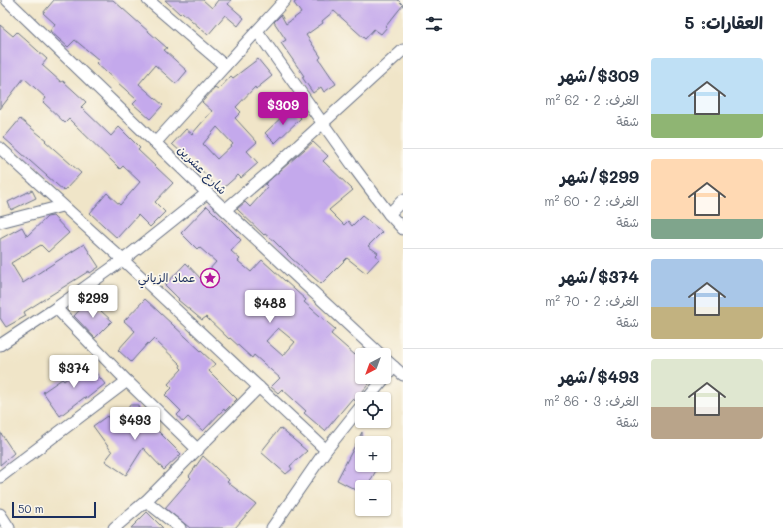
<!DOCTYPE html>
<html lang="ar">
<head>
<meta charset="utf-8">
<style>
	:root { --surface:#fff; --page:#f6f6f7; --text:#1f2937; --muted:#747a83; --line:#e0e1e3; --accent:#b5179e }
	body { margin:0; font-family:Mali,"Playpen Sans Arabic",sans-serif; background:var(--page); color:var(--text); direction:rtl; height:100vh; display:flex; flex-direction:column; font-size:15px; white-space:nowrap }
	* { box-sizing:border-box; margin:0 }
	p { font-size:13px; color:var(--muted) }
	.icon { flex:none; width:22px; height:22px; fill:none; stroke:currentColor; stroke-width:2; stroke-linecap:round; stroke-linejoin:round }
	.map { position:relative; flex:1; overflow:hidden; direction:ltr }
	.details { display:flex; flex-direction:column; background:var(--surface); width:380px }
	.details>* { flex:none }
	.needle { width:26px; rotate:221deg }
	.tools { position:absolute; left:355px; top:348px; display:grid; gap:8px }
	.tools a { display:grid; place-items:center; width:36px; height:36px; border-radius:4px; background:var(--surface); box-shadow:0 1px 3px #0004; font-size:20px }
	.scale { position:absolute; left:12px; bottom:10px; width:84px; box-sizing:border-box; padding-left:4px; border:2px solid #1b2f5e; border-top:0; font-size:11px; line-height:14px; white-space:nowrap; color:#1b2f5e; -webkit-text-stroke:3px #fbf7ec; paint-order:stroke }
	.price { position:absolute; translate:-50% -34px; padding:0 9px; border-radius:4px; background:#fff; color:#222; font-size:13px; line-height:26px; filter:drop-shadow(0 1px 2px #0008) }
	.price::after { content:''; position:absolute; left:50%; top:24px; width:12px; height:9px; margin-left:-6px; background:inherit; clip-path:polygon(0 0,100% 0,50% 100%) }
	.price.selected { background:var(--accent); color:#fff }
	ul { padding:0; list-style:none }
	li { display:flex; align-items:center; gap:12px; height:100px; padding:0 20px }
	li+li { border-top:1px solid var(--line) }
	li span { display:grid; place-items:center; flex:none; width:112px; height:80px; border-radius:4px; color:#555 }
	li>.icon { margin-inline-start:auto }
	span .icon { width:48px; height:48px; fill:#fffc; stroke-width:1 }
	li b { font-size:17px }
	h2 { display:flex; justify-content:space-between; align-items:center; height:48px; padding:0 20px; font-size:17px }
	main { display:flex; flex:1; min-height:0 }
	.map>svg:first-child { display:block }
	.building { fill:#c4a9ec; fill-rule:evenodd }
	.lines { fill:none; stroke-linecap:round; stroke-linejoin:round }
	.minor-casing { stroke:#666f83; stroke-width:13 }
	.minor { stroke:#fff; stroke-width:11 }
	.labels { text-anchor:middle; stroke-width:3.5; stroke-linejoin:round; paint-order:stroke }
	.street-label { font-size:12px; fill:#1b2f5e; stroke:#fbf7ec }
	.poi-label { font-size:12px; fill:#1b2f5e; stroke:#fbf7ec; text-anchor:end }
</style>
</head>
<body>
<main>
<section class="details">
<h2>العقارات: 5<svg class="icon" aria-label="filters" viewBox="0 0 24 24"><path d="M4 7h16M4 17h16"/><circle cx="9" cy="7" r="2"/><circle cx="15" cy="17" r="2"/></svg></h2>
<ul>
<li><span style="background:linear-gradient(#bfe0f5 70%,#8fb573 0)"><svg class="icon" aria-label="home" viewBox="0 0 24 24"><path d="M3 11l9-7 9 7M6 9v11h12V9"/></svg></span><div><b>$309/شهر</b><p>الغرف: 2 · 62 m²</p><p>شقة</p></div></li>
<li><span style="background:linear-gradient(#ffd9b3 75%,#7fa58c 0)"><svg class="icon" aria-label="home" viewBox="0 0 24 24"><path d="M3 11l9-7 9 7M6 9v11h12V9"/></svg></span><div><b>$299/شهر</b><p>الغرف: 2 · 60 m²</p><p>شقة</p></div></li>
<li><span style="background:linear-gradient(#a9c7e8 60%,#c2b280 0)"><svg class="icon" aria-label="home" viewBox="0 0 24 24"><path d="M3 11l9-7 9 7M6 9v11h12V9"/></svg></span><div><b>$374/شهر</b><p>الغرف: 2 · 70 m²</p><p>شقة</p></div></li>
<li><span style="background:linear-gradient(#dfe7d0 60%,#b9a48a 0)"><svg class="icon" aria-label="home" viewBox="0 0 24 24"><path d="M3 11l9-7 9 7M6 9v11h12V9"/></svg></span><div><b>$493/شهر</b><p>الغرف: 3 · 86 m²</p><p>شقة</p></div></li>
</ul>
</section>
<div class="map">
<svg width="403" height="528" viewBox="0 0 403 528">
	<rect width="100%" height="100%" fill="#fbf7ec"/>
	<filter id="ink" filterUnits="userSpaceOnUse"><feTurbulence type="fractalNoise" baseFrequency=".025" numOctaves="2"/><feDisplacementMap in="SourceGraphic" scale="8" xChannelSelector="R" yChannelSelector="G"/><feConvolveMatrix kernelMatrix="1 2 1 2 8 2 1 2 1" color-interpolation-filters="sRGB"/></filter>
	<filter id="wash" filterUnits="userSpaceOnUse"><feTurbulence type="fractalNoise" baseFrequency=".012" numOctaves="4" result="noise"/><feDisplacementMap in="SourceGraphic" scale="16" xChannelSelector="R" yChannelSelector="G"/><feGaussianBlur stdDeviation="0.9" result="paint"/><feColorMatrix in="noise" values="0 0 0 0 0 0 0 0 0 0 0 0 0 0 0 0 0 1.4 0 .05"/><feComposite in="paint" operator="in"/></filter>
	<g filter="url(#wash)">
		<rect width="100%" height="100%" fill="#f0e5c8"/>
		<g id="blocks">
			<!-- building -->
			<g class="building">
				<path d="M54,0H113L167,48L164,50L187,71L176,84L155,65L139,84L163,105L150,119L133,104L137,100L96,63L99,60L75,40L68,47L50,31L55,24L43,13Z"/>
				<path d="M165,0H203L212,8L218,0H231L228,4L244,18L238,26L225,15L208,35L182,12L180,14Z"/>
				<path d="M298,0H398L403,5L386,26L387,27L381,34L374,29L365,39L334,11L322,21L323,23L306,35L321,57L319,59L336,84L324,92L321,87L313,93L302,77L304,76L281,43L286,40L274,22L281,15L286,24L301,13L294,3Z"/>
				<path d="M0,25L13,36L17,32L47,59L42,65L61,82L63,81L86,102L81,107L111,136L119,127L140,148L138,150L173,183L155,202L165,212L150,227L138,215L117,238L90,213L107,193L120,205L140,182L123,166L120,169L69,119L65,123L43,102L46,98L24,78L0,109Z"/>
				<path d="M258,59L272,76L256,89L255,87L236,107L241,112L235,118L257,142L247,151L258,163L241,178L238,175L220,191L191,158L190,160L172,144L186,129L192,134L212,111L202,102L215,88L218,90L231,76L233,78ZM217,127L233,144L217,159L203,144Z"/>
				<path d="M291,108L301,118L275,143L265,133Z"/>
				<path d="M20,119L46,140L45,141L81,173L64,191L4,138Z"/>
				<path d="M313,142L328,156L323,161L353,190L329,210L344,225L348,221L352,226L362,216L382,232L368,246L378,253L376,255L379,259L366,273L347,258L321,284L292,259L274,241L265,234L264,235L237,209L245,202L250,207L268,187L265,184Z"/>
				<path d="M32,190L36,198L11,210L8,202Z"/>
				<path d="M207,206L241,240L231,251L240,259L238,261L251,272L262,260L306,300L304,302L335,329L331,334L355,355L362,348V377H375L354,401L352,399L325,431L304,413L306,411L282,389L278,393L271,387L280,378L254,355L252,358L230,338L229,339L206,317L202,320L178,300L179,299L165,285L186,263L201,279L216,262L199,247L197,249L181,233ZM278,328L295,342L283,356L266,341Z"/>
				<path d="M53,216L69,233L48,252L41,245L11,263L23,283L84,244L99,267L90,273L89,271L24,312L26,316L6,327L0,318V239L22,227L27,236L47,217Z"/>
				<path d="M145,299L215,364L209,371L237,399L225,411L224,409L203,431L188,417L183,422L177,415L181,411L165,395L172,388L168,384L182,369L180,367L181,365L154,339L149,344L148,343L131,362L118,350L135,331L124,321Z"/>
				<path d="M89,300L112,321L95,338L74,316Z"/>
				<path d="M87,362L105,384L86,399L85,397L60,416L43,392L62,379L64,381Z"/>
				<path d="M129,405H138L139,412L181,454L164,470L143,448L126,475L105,461L112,452L93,426L107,416L114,425L129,410Z"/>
				<path d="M280,428L307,451L290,466L292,469L286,474L261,452Z"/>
				<path d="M0,432L14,453L0,465Z"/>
				<path d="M362,432V465H379L367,487H362V493L337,480Z"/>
				<path d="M203,456L229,480L227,482L256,504L235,528H190L165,508L191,478L189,476Z"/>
				<path d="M147,512L163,528H131Z"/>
			</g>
		</g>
	</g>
	<g filter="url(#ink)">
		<use href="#blocks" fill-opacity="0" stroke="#666f83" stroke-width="1"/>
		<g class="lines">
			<!-- minor casing -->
			<g class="minor-casing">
				<g id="minor">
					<path d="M7,0L225,210L381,355"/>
					<path d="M148,0L225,66"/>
					<path d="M257,31L356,170L389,214L403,229"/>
					<path d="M156,142L285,0"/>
					<path d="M0,148L123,260L326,450"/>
					<path d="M225,210L268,173L403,50"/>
					<path d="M389,214L403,200"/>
					<path d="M0,222L62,206"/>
					<path d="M56,308L127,381L198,450"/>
					<path d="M0,345L56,308L123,260L207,193"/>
					<path d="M384,358L403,375"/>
					<path d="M367,399L394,367"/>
					<path d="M0,477L127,381"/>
					<path d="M146,501L180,528"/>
					<path d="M0,514L9,528"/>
					<path d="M114,528L146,501L259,387"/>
					<path d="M272,528L326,450L362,405"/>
				</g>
			</g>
			<!-- minor -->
			<use href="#minor" class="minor"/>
		</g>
	</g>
	<!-- icons -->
	<defs>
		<g id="sight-ring" transform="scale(1)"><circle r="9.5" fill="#fbf7ec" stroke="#b5179e" stroke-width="1.5"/><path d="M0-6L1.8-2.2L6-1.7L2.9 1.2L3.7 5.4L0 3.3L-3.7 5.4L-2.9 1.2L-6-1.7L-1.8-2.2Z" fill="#b5179e"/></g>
	</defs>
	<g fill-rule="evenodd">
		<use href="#sight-ring" x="210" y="278"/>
	</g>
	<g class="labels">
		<!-- street labels -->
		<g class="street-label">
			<text transform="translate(202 170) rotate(45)" y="4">شارع عشرين</text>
		</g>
		<!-- poi labels -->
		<g class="poi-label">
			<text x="196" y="282">عماد الزياني</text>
		</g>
	</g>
</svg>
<div class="tools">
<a><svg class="needle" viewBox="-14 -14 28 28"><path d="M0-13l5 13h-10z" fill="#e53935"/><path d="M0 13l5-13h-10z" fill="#747a83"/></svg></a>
<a><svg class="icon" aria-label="locate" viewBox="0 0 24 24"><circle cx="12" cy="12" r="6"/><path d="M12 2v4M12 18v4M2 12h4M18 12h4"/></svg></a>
<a>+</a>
<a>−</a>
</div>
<div class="scale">50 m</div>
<b class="price selected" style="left:283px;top:126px">$309</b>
<b class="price" style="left:93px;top:319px">$299</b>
<b class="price" style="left:270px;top:324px">$488</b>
<b class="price" style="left:74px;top:389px">$374</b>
<b class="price" style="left:135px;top:441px">$493</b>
</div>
</main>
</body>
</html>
